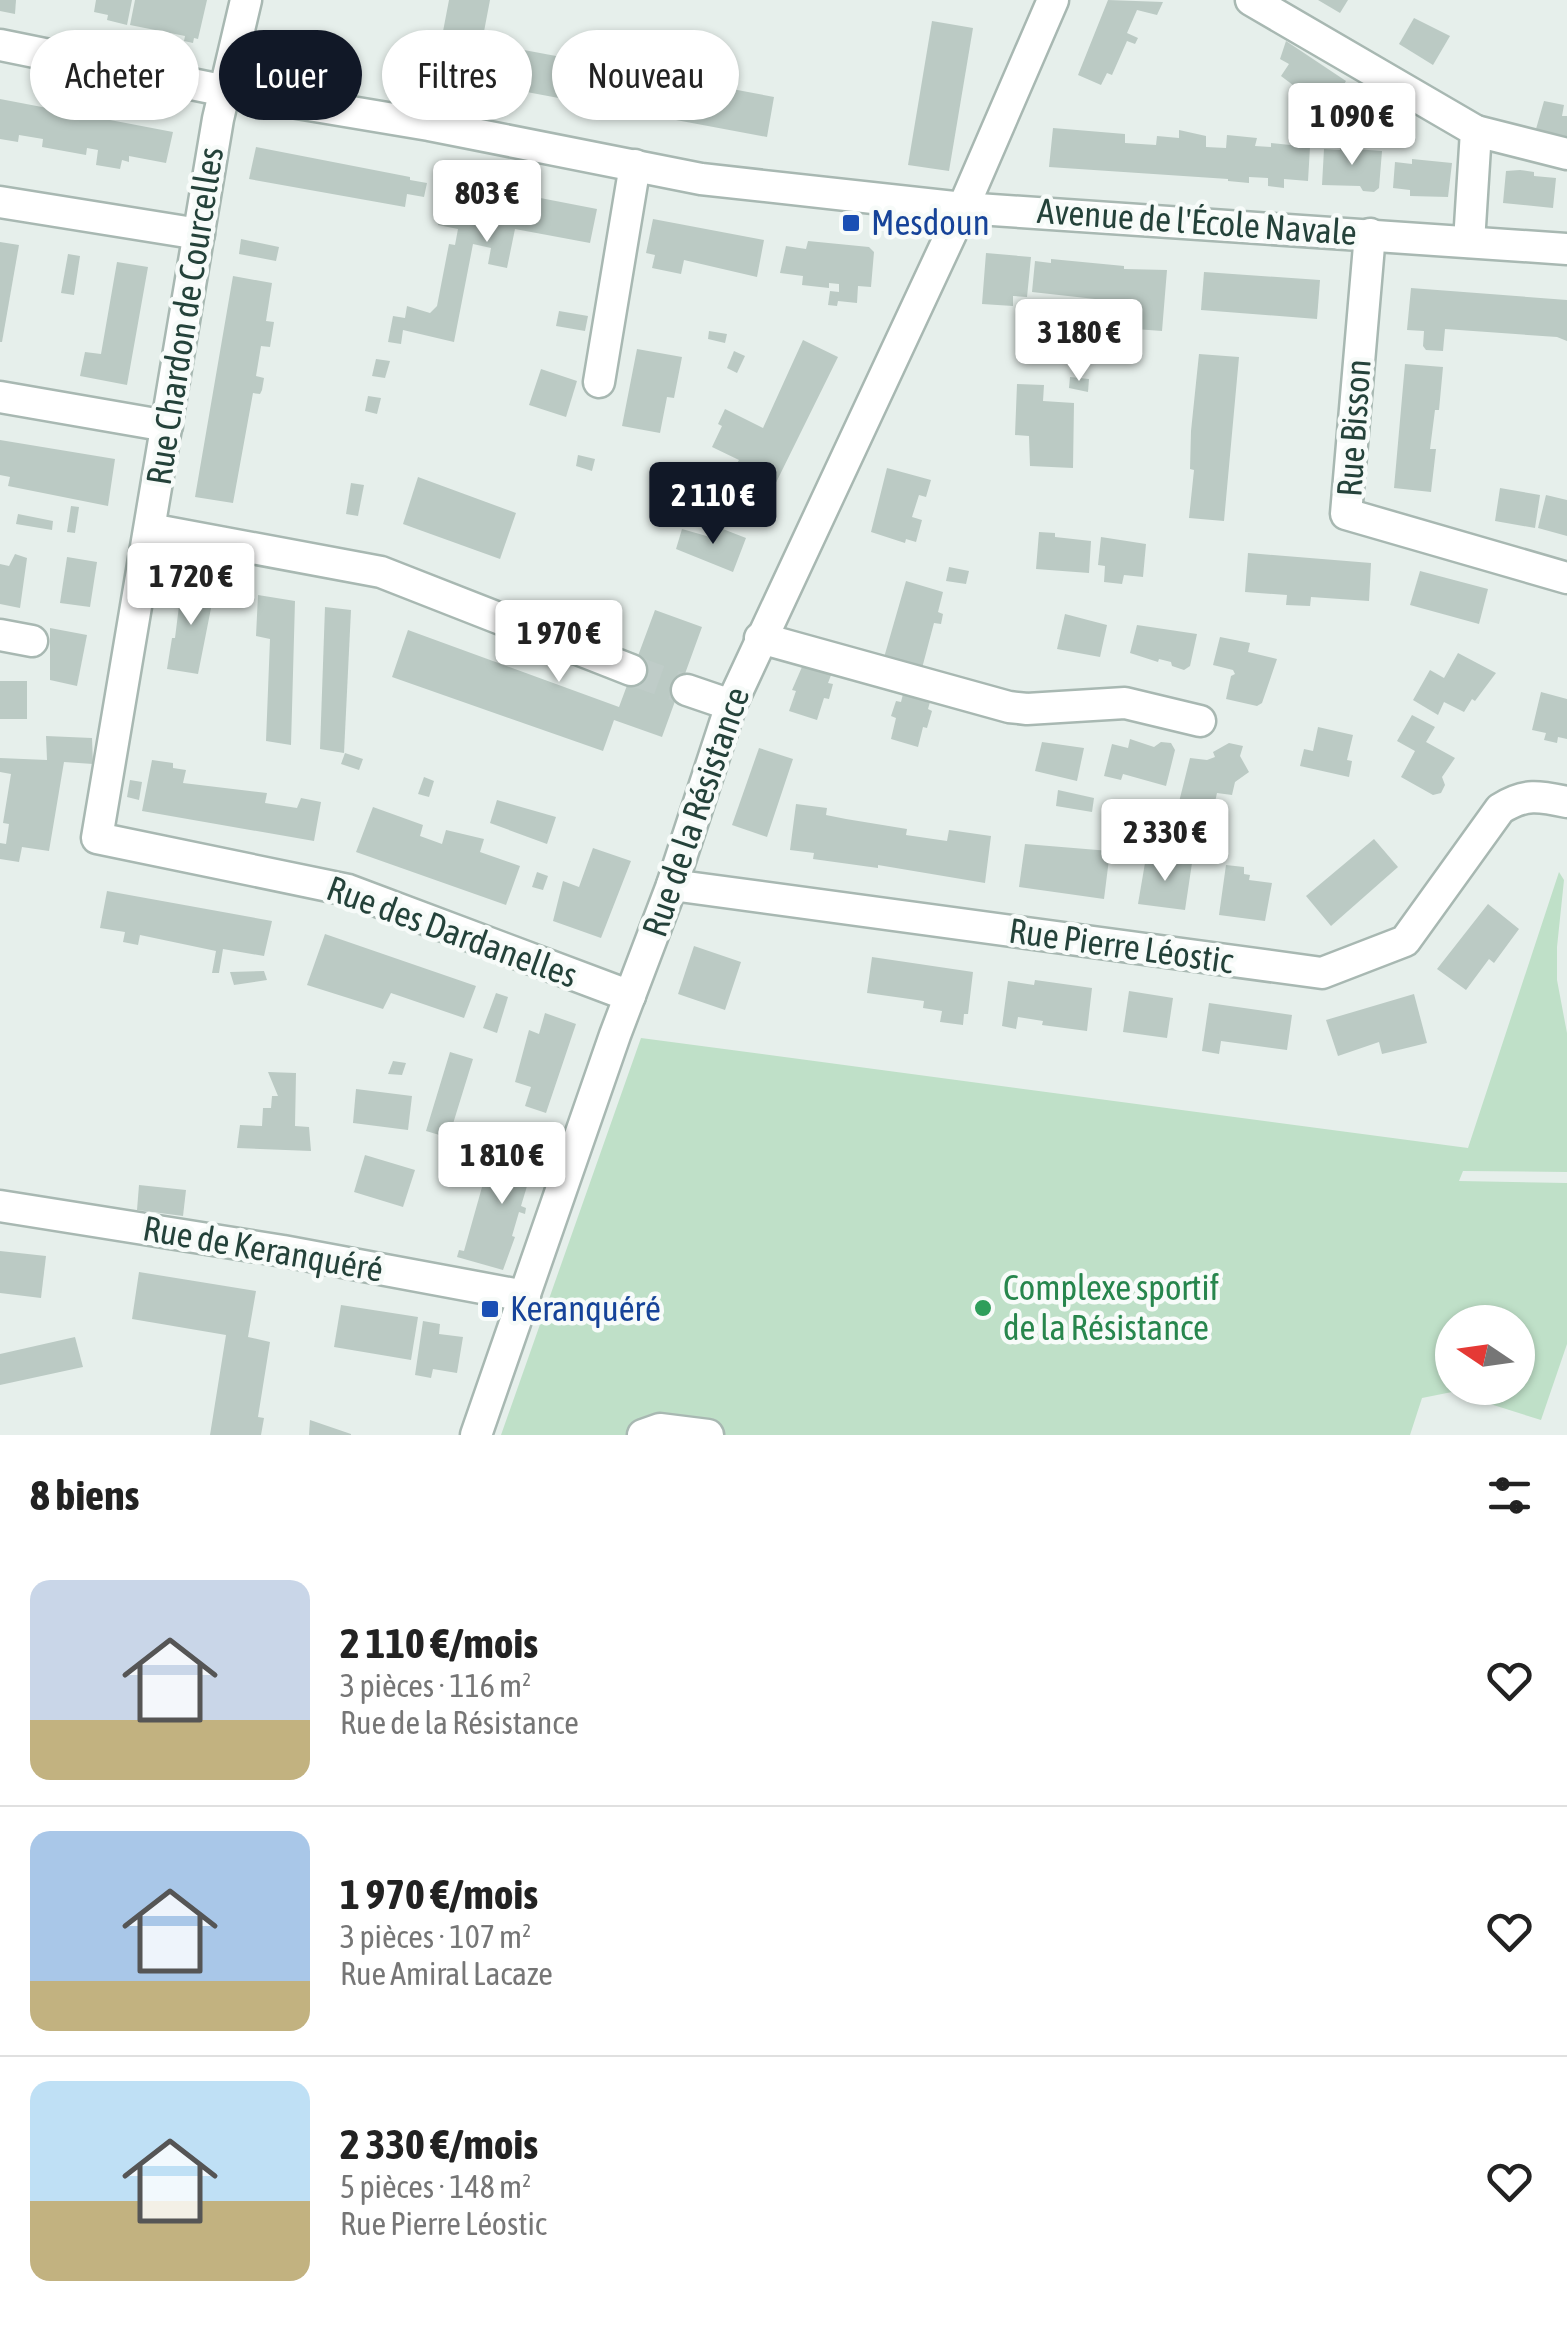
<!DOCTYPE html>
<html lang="fr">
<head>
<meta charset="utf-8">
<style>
	:root { --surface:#fff; --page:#f2f2f2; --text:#222; --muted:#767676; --line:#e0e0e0; --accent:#111827 }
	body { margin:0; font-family:"Asap Condensed",sans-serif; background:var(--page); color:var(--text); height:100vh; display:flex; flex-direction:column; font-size:38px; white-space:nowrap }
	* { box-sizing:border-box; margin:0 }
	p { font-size:32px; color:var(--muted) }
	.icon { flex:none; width:55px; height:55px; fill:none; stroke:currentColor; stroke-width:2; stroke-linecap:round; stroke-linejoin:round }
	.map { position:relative; height:1435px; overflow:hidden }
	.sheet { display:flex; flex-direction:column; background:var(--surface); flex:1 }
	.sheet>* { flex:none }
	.guide { position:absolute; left:30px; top:30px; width:1000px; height:90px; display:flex; gap:20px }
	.needle { width:65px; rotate:283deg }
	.fabs { position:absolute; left:1435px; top:1305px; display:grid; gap:20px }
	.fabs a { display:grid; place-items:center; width:100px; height:100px; border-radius:50%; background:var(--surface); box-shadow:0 2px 8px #0004; font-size:50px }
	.price { position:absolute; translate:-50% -85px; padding:0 22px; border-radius:10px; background:#fff; color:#222; font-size:32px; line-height:65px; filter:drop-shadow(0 2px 5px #0008) }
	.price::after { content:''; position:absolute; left:50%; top:60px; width:30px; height:22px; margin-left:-15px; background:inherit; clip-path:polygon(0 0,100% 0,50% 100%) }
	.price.selected { background:var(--accent); color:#fff }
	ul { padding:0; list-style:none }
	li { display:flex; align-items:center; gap:30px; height:250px; padding:0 30px }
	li+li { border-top:2px solid var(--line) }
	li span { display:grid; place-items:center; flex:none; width:280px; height:200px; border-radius:20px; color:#555 }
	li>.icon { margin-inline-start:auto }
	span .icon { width:120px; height:120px; fill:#fffc; stroke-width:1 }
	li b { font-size:42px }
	h2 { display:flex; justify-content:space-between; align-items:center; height:120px; padding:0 30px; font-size:42px }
	.tag { padding:0 35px; border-radius:45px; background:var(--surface); box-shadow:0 2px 8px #0004; font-size:35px; line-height:90px }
	.tag.selected { background:var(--accent); color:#fff }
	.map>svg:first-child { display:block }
	.green { fill:#bfe0c8; fill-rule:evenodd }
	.building { fill:#bbcac4 }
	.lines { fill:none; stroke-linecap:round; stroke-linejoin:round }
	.minor-tunnel { stroke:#bfccc8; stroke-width:30; stroke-dasharray:30 15; stroke-linecap:butt }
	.minor-casing { stroke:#a8b8b2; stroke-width:35 }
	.minor { stroke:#fff; stroke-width:30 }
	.transit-dot { fill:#1a4fb4; stroke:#f7fbf9; stroke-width:4 }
	.leisure-dot { fill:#2e9e5b; stroke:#f7fbf9; stroke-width:4 }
	.labels { text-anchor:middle; stroke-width:9; stroke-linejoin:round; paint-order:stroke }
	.street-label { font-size:35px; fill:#24423a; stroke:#f7fbf9 }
	.transit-label { font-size:35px; fill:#164399; stroke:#f7fbf9; text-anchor:start }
	.leisure-label { font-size:35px; fill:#27864d; stroke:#f7fbf9; text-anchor:start }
</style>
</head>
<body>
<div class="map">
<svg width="1567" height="1435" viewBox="0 0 1567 1435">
	<rect width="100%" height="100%" fill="#e6efeb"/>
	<!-- green -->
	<path class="green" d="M1559,872L1564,880L1557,947V980L1567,1033V1172L1463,1171L1459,1181L1567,1183V1344L1541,1420L1452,1392L1422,1398L1410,1435H501L641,1038L1468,1148ZM1452,1322H1518V1388H1452Z"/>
	<!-- building -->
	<g class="building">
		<path d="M0,0H16L15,14L0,11Z"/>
		<path d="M96,0H132L127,25L107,20L108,15L94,12Z"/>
		<path d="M135,0H207L198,39L194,38L193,43L184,41L185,36L130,25Z"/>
		<path d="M449,0H490L482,42L774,97L767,137L473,82L478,55L440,47Z"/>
		<path d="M1108,0L1163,2L1157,15L1137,10L1127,33L1138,38L1135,44L1127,41L1112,75L1107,73L1101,85L1078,75Z"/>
		<path d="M1318,0H1348L1340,13Z"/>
		<path d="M1414,18L1450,36L1433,65L1399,44Z"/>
		<path d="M932,21L973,28L949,171L908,165Z"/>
		<path d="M1286,41L1346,81L1321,122L1302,110L1310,98L1281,76L1289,64L1280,59Z"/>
		<path d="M0,99L173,132L166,163L129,156V162L122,160L120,169L96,165L98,150L87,148L86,155L42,147L43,139L19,135L18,142L0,139Z"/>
		<path d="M1544,101L1564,105L1562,116H1567V142L1534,136Z"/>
		<path d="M1053,128L1125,134V143L1156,145L1157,136L1179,138V130L1206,136V147L1226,148L1227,135L1257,138L1255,146L1271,147V143L1310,147L1308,181L1284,179V188L1268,186V178L1249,177V183L1228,181V179L1049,167Z"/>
		<path d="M256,147L410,177V180L427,183L424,197L407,194L405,207L249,179Z"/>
		<path d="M1340,148L1382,151L1379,188L1374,192L1363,191L1360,186L1322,185L1324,149L1340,150Z"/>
		<path d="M1412,159L1452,163L1448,197L1410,196V190L1393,188L1395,162L1412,164Z"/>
		<path d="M1520,170L1534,172V176L1556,178L1553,208L1503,203L1506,171Z"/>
		<path d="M448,180L597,209L590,243L515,229L507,268L488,264L491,248L473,244L454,342L403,330L401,344L388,342L393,316L405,318L407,306L430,313L437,306L449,244L455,245L458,229L438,225Z"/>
		<path d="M653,219L764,240L757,277L684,260L681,274L652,268L655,255L646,253Z"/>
		<path d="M241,239L279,247L276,261L239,254Z"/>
		<path d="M808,241L869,247L874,252L871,287L858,286L857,303L838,301L837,306L828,305L830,291L839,292V284L829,283V288L802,285L803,276L780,273L786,246L806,249Z"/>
		<path d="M0,242L19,245L2,342H0Z"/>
		<path d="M986,253L1031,257L1027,297L1013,296V306L982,304Z"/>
		<path d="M68,254L80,256L74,295L61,293Z"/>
		<path d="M1051,259L1124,266V269L1167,270L1162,331L1135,329L1137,311L1121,309L1122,302L1032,292L1035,261L1051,263Z"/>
		<path d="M117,262L148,267L127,385L80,376L85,352L101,354Z"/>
		<path d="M1204,272L1320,280L1317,319L1201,310Z"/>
		<path d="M233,276L272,283L266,321L274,322L270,347L261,346L256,376L264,378L262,390L260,394L253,393L233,503L195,497Z"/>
		<path d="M1411,288L1567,300V341L1557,337L1445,329L1443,351L1426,350L1423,346L1424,331L1407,330Z"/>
		<path d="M559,311L588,316L585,331L556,326Z"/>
		<path d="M709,331L727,334L725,343L708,339Z"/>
		<path d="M803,340L838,357L762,511L731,496L744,469L736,465L739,460L712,447L722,426L718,424L725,409L763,428Z"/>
		<path d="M637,349L682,357L674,398L667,397L660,433L622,426Z"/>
		<path d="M734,351L745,356L737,373L727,368Z"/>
		<path d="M1199,354L1239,357L1224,521L1189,518L1194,470L1190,469L1191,431Z"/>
		<path d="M376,359L390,361L385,378L372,376Z"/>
		<path d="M1405,364L1443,367L1439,410H1435L1430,449H1436L1431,492L1394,488Z"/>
		<path d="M541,369L577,381L566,417L529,405Z"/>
		<path d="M1070,377L1089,379L1088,392L1069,388Z"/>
		<path d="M1017,384L1044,385L1043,401L1074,403L1073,468L1030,466L1029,436L1015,435Z"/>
		<path d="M368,396L381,398L377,414L365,411Z"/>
		<path d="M0,440L115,459L108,506L8,486L10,477L0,475Z"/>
		<path d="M578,455L595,459L592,471L576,466Z"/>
		<path d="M887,468L931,480L926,497L919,495L912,517L922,520L916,542L906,539L905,543L871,532Z"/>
		<path d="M418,477L516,513L500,559L403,524Z"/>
		<path d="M351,483L364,485L358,516L346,514Z"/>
		<path d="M655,484L682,490L677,501L653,492Z"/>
		<path d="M1500,488L1540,495L1535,528L1495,521Z"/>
		<path d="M1546,495L1567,500V536L1538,528Z"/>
		<path d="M71,506L79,507L75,533L67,532Z"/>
		<path d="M18,514L53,521L52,530L16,524Z"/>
		<path d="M715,526L746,538L733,572L676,549L682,529L710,537Z"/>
		<path d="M1039,532L1055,533V537L1091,541L1089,573L1036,569Z"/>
		<path d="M1101,537L1146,544L1143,577L1124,575L1122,584L1104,582L1105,566L1098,565Z"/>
		<path d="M1248,553L1371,563L1369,601L1311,597L1310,606L1286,605L1287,595L1245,592Z"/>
		<path d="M15,554L27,558L20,608L0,604V564L9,566Z"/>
		<path d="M67,557L97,562L90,607L60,603Z"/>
		<path d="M949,567L969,571L966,584L946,581Z"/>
		<path d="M1420,571L1488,589L1479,624L1410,605Z"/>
		<path d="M906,581L943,592L938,612L943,614L941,624L934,623L921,672L883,661Z"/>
		<path d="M182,582L215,588L198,674L167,669L172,638H175Z"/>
		<path d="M258,595L295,601L291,745L266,741L270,639L256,636Z"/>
		<path d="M325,607L351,610L344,753L320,749Z"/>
		<path d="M655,610L702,627L662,737L614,720L603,751L392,677L408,630L619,707Z"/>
		<path d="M1065,614L1107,625L1100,657L1057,649Z"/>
		<path d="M1137,625L1197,634L1190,666L1184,670L1172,666L1171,662L1159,659L1158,662L1130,653Z"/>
		<path d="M50,628L87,635L77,686L50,680Z"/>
		<path d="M1220,637L1250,643L1248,652L1277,659L1262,703L1257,706L1226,699L1231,676L1235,674L1233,670L1213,665Z"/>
		<path d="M1458,653L1496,673L1475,701L1472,699L1464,712L1444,702L1438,715L1413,700L1430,670L1444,678Z"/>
		<path d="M805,660L833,670L828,683L833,684L829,699L824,698L817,720L789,711L796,691L792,690Z"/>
		<rect x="0" y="681" width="27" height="38"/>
		<path d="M904,690L932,695L928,709L932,711L927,728L923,727L918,747L891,739L896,718L891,716L896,701L901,702Z"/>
		<path d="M1541,692L1567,699V739L1558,737L1557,743L1544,740L1546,733L1532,730Z"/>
		<path d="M1412,715L1435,727L1426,742L1455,758L1442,777L1445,785L1441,793L1433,795L1401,777L1415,751L1397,741Z"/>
		<path d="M1318,727L1353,735L1347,760L1352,761L1349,777L1300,766L1304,749L1313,751Z"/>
		<path d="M46,736L92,738L93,764L64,762L49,851L22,847L19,862L0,859V843L6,844L9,824L3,823L11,774L0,772V758L47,760Z"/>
		<path d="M1130,739L1154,747L1161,742L1171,743L1175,750L1166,786L1123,774L1121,780L1104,776L1112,744L1128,748Z"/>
		<path d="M1042,742L1084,748L1077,781L1035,771Z"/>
		<path d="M1229,743L1243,746L1240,756L1249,772L1235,782L1232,795L1217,793L1215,802L1205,800L1204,807L1179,802L1190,758L1207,760L1215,757L1213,752Z"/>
		<path d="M759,748L793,759L767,837L732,825Z"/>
		<path d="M345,753L363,759L359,770L341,764Z"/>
		<path d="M152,760L173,763V768L186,770L183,783L267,793L265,803L297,808L301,798L321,802L314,841L142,811Z"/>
		<path d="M424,777L434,781L429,797L418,794Z"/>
		<path d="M130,780L142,782L139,800L127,797Z"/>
		<path d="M1058,790L1094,798L1092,812L1056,806Z"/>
		<path d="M497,800L556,817L547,844L490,823Z"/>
		<path d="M796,804L827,808L826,815L846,819L907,829L906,835L947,841L949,830L991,836L985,883L878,865V868L813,859L814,853L790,850Z"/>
		<path d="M373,807L423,825L420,836L442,844L446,830L484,839L480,852L520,866L506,905L356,852Z"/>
		<path d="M1374,839L1398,867L1331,926L1306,896Z"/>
		<path d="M1025,844L1110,851L1104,899L1019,887Z"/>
		<path d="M593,848L631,861L601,938L553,921L563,881L579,887Z"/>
		<path d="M1146,857L1192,863L1185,910L1138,904Z"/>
		<path d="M1226,865L1244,867V874L1250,875L1249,880L1272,883L1265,921L1219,915Z"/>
		<path d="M537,872L548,876L543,890L532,887Z"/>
		<path d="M107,891L272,921L264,956L223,949L219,973H212L216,951L140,935L138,945L123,942L125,932L100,928Z"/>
		<path d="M1488,904L1519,929L1494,963L1489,959L1466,990L1437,969Z"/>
		<path d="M325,934L476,986L464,1018L391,993L383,1009L307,985Z"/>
		<path d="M694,946L741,962L725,1010L678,994Z"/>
		<path d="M872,957L973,972L968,1014H964L963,1025L940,1022L942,1011L923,1008L924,1001L867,993Z"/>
		<path d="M264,971L267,980L234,985L230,972Z"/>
		<path d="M1035,980L1092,988L1087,1031L1042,1025L1043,1021L1018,1017L1016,1029L1002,1026L1008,981L1034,985Z"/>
		<path d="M1129,991L1173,998L1167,1038L1123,1032Z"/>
		<path d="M496,993L508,997L497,1033L483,1028Z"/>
		<path d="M1414,994L1427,1043L1382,1054L1379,1042L1338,1056L1326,1020Z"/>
		<path d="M1209,1003L1292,1015L1287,1050L1221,1041L1219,1054L1202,1051Z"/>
		<path d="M545,1013L576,1024L546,1113L525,1106L531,1087L515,1082L529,1030L539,1034Z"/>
		<path d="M450,1052L473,1059L452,1127L463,1130L464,1126L487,1133L483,1148L426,1131Z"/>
		<path d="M393,1061L406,1063L402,1075L388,1074Z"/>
		<path d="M268,1072L296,1073L295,1126L309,1127L311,1151L237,1148L240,1125L262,1126L263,1108H271L272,1096H278Z"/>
		<path d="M356,1089L412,1096L408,1130L353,1123Z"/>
		<path d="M530,1141L556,1150L550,1167L534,1163L521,1206L526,1208L525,1214L519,1212L512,1236L515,1237L503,1270L457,1257L459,1250L464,1251L484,1180L489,1181L498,1152L524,1160Z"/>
		<path d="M365,1155L415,1170L403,1207L354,1192Z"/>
		<path d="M139,1185L186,1190L183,1216L137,1210Z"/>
		<path d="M0,1251L46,1256L41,1298L0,1293Z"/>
		<path d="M139,1272L256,1291L248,1337L270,1342L258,1417L264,1418L261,1435H210L226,1335L132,1319Z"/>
		<path d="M341,1305L418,1317L411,1360L334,1347Z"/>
		<path d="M423,1321L440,1324L439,1334L463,1337L457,1373L433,1369L431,1378L415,1375Z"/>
		<path d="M75,1337L83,1367L0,1385V1354Z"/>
		<path d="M310,1420L351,1434V1435H309Z"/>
	</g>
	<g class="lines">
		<!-- minor-tunnel -->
		<path class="minor-tunnel" d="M631,670L687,690"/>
		<!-- minor casing -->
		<g class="minor-casing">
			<g id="minor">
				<path d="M246,0L218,119L97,838L348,890L630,996"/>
				<path d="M1251,0L1476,131L1469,242"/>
				<path d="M0,45L226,91L429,125L701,179L963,208L1567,249"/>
				<path d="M1476,131L1567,154"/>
				<path d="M0,202L199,234"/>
				<path d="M1370,234L1346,514L1567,578"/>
				<path d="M599,382L635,165"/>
				<path d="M0,397L167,426"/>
				<path d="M150,529L381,572L631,670"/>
				<path d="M0,635L32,641"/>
				<path d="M760,638L1009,707L1027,709L1125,703L1200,721"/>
				<path d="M687,690L731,705"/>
				<path d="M672,885L1322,973L1405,941L1500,809C1525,793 1539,796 1567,802"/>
				<path d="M0,1206L283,1251L525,1296"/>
				<path d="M476,1435L615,1035L672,885L731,705L963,208L1053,0"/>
				<path d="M643,1435L660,1429L708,1435"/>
			</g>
		</g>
		<!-- minor -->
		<use href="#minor" class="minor"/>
	</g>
	<!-- markers -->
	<g class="transit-dot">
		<rect x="841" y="213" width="20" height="20" rx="5"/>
		<rect x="480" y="1299" width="20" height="20" rx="5"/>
	</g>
	<circle class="leisure-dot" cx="983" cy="1308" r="10"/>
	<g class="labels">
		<!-- street labels -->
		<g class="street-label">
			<text transform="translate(1197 222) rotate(4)" y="12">Avenue de l'École Navale</text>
			<text transform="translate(185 316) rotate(-81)" y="12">Rue Chardon de Courcelles</text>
			<text transform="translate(1354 428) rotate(-86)" y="12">Rue Bisson</text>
			<text transform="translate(696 812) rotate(-71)" y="12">Rue de la Résistance</text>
			<text transform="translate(452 932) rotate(20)" y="12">Rue des Dardanelles</text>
			<text transform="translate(1121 946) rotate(8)" y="12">Rue Pierre Léostic</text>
			<text transform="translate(263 1249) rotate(10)" y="12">Rue de Keranquéré</text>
		</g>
		<!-- transit labels -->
		<g class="transit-label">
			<text x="871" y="235">Mesdoun</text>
			<text x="510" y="1321">Keranquéré</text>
		</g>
		<!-- leisure labels -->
		<g class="leisure-label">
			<text x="1003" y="1300">Complexe sportif<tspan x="1003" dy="40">de la Résistance</tspan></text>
		</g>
	</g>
</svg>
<div class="fabs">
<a><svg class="needle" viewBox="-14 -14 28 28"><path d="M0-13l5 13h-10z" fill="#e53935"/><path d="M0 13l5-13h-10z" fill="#767676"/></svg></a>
</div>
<b class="price" style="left:1352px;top:168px">1 090 €</b>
<b class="price" style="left:487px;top:245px">803 €</b>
<b class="price" style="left:1079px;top:384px">3 180 €</b>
<b class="price selected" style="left:713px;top:547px">2 110 €</b>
<b class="price" style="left:191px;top:628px">1 720 €</b>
<b class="price" style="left:559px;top:685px">1 970 €</b>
<b class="price" style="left:1165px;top:884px">2 330 €</b>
<b class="price" style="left:502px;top:1207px">1 810 €</b>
<div class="guide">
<a class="tag">Acheter</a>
<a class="tag selected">Louer</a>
<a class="tag">Filtres</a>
<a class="tag">Nouveau</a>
</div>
</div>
<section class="sheet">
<h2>8 biens<svg class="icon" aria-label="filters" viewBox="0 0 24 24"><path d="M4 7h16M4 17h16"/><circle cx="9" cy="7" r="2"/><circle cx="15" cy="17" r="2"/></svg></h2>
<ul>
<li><span style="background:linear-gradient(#c9d6e8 70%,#c2b280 0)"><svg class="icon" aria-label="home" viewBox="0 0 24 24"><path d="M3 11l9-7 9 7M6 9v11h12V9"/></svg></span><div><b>2 110 €/mois</b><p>3 pièces · 116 m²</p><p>Rue de la Résistance</p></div><svg class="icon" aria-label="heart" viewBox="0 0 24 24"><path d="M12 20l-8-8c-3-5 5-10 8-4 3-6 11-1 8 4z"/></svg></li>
<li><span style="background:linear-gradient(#a9c7e8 75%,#c2b280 0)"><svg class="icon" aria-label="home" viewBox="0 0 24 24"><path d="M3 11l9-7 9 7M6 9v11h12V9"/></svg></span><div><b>1 970 €/mois</b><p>3 pièces · 107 m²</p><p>Rue Amiral Lacaze</p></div><svg class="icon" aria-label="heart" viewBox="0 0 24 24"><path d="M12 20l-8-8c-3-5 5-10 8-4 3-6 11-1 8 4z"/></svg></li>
<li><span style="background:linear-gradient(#bfe0f5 60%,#c2b280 0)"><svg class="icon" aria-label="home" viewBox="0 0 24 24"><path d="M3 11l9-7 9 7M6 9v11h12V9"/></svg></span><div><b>2 330 €/mois</b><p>5 pièces · 148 m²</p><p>Rue Pierre Léostic</p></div><svg class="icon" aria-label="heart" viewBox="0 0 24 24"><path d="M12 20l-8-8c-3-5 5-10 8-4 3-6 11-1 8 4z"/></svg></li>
</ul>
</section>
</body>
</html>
